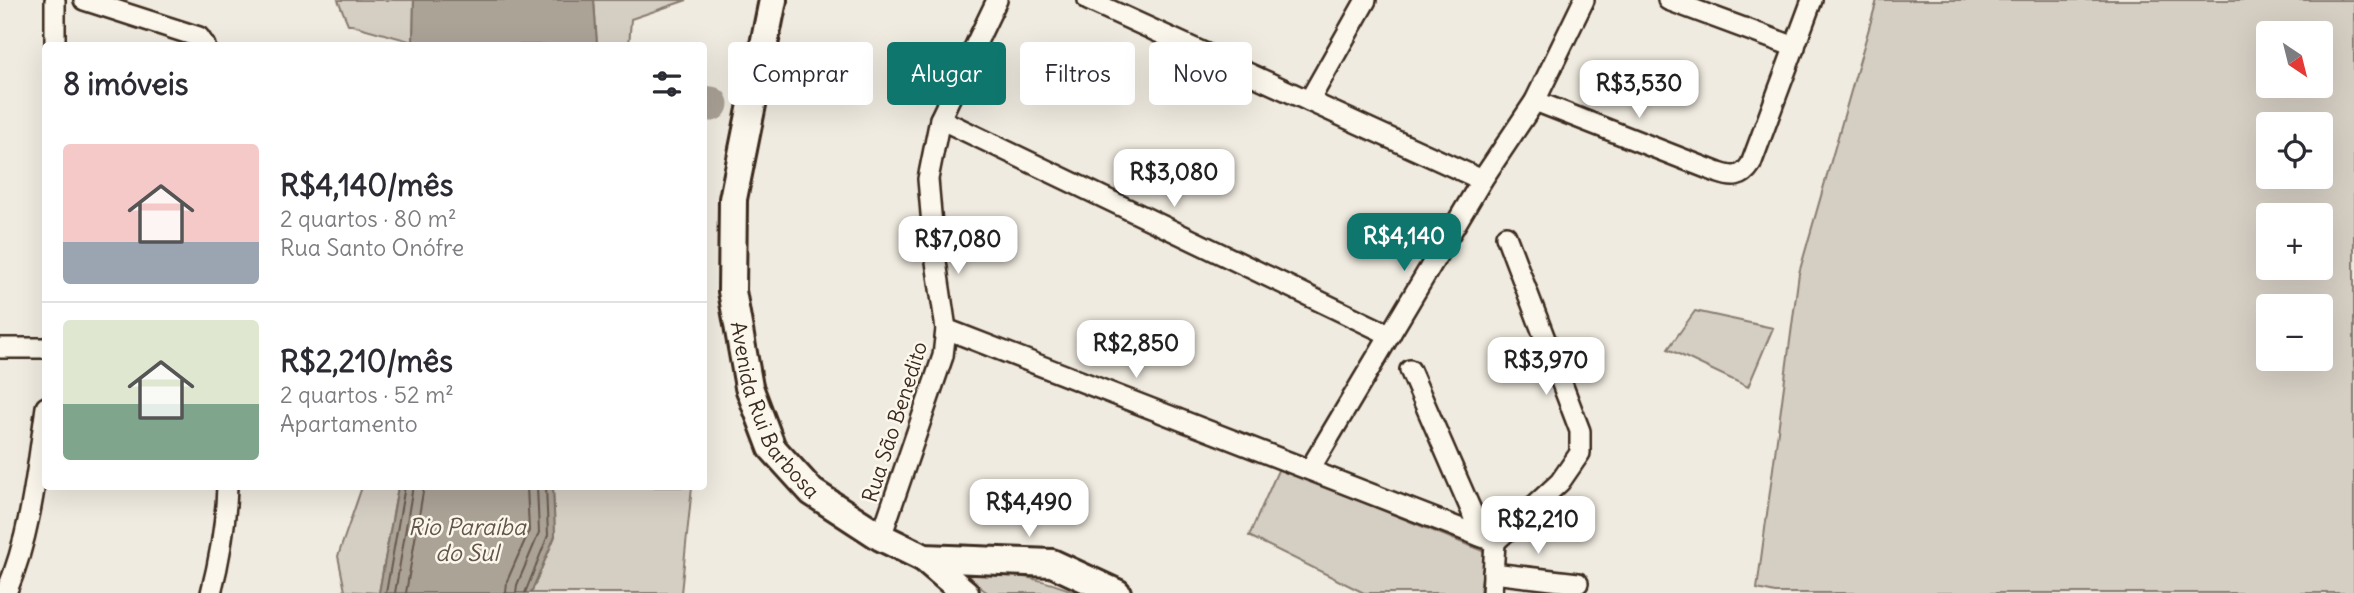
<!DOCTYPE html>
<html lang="pt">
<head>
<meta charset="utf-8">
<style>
	:root { --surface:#fff; --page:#f7f7f7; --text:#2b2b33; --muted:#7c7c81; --line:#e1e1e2; --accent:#0f766e }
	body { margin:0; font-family:Delius,sans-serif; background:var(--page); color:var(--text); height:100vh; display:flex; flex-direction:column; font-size:26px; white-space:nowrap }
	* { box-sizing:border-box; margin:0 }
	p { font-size:23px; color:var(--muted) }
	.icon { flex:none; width:38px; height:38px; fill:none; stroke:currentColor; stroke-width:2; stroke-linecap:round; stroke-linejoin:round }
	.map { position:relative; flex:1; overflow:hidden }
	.details { position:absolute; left:42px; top:42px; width:665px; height:448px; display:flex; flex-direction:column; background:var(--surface); border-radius:7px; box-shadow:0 7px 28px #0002 }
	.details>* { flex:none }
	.top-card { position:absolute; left:728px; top:42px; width:665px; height:63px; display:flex; gap:14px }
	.needle { width:46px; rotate:145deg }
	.fabs { position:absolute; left:2256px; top:21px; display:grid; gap:14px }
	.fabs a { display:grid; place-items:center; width:77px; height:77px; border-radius:7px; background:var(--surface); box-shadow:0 7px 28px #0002; font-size:35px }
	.price { position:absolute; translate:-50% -60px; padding:0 16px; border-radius:14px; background:#fff; color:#222; font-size:23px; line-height:46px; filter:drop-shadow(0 2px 4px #0008) }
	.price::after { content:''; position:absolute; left:50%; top:42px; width:21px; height:16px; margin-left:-10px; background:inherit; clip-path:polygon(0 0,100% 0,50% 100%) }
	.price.on { background:var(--accent); color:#fff }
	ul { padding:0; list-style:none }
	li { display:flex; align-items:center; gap:21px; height:175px; padding:0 21px }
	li+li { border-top:2px solid var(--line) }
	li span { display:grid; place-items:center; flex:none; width:196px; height:140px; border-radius:7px; color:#555 }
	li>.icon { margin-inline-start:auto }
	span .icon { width:84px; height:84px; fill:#fffc; stroke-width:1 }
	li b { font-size:30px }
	h2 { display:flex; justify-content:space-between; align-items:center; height:84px; padding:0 21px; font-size:30px }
	.chip { padding:0 24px; border-radius:7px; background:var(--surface); box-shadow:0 7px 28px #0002; font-size:24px; line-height:63px }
	.chip.on { background:var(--accent); color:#fff }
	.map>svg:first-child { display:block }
	.green { fill:#d5cec3; stroke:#887c70; stroke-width:2; fill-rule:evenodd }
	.water { fill:#aca397; stroke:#7f7367; stroke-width:2 }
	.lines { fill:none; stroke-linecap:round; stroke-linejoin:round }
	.shore { stroke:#685a4e; stroke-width:2 }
	.river { stroke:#aca397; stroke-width:35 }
	.minor-casing { stroke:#3b2a1e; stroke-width:24 }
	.secondary-casing { stroke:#3b2a1e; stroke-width:32 }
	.minor { stroke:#fbf7ec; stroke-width:19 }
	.secondary { stroke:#fbf7ec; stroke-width:26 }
	.labels { text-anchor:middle; stroke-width:5; stroke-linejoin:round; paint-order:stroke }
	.street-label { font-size:21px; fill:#3b2a1e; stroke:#fbf7ec }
	.water-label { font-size:23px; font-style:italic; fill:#635448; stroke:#fbf7ec }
</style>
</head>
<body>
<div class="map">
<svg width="2354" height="593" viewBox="0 0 2354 593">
	<rect width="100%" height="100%" fill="#f0ebe0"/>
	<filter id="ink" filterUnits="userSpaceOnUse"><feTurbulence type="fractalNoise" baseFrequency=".0143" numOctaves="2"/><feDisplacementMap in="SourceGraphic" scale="14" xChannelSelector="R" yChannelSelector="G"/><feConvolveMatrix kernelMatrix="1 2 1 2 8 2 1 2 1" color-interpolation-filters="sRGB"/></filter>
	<g filter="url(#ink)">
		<!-- green -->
		<g class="green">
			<path d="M338,0H414L413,42L348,24Z"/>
			<path d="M594,0H687L631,19L629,46L597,45Z"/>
			<path d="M1877,0H2354V593H1775L1757,589L1799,273ZM2320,33V86H2268V33ZM2320,124V177H2268V124ZM2268,215H2320V268H2268ZM2320,306V359H2268V306Z"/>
			<path d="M1695,311L1773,328L1748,387L1668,349Z"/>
			<path d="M1279,468L1485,552L1480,593H1364L1249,536Z"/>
			<path d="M362,487H398L379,593L345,591L338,556Z"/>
			<path d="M553,487H692L681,593H531L555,536Z"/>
			<path d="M980,573C1016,574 1044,579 1077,593H988L966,577Z"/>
		</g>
		<!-- water -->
		<g class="water">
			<path d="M414,0H594L597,45H413Z"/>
			<path d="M398,487H553L555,536L531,593H379Z"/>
		</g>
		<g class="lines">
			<!-- shore -->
			<g class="shore">
				<path d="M386,593L405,486"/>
				<path d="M395,593L413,486"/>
				<path d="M406,593L424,486"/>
				<path d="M506,593L507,581L529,531L527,486"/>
				<path d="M516,593L517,585L539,533L537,486"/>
				<path d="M525,593L548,535L546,486"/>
			</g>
			<!-- river -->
			<path class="river" d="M704,103L711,104"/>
			<!-- minor casing -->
			<g class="minor-casing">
				<g id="minor">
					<path d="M84,0L199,37L205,46"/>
					<path d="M1088,0L1482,180"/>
					<path d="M1668,0L1795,47"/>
					<path d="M55,46V0"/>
					<path d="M1309,101L1366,0"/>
					<path d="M1535,101L1719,173C1733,178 1742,178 1751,164L1812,0"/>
					<path d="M940,119L1390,335"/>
					<path d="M946,329L1495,542L1492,593"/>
					<path d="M0,348H46"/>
					<path d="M1410,370L1471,510L1480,536"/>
					<path d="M1310,469L1482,180L1535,101L1584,0"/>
					<path d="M881,537L943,356L946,329L934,248L928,179L940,119L997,0"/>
					<path d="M1495,542L1560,482L1580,453V431L1506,236"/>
					<path d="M1493,573L1578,583"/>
					<path d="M6,593C31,534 37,470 46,407"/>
					<path d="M211,593C220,558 226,523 227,486"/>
				</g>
			</g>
			<!-- secondary casing -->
			<g class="secondary-casing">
				<g id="secondary">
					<path id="s1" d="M773,0L733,199L732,291L749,387L772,448L812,492L881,537L924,558L1052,563L1117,593"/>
					<path d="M924,558L965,593"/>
				</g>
			</g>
			<!-- minor -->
			<use href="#minor" class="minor"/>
			<!-- secondary -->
			<use href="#secondary" class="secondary"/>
		</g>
	</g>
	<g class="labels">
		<!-- street labels -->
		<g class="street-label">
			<text dy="7" stroke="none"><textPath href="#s1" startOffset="424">Avenida Rui Barbosa</textPath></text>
			<text transform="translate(895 422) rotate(-72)" y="7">Rua São Benedito</text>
		</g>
		<!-- water labels -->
		<g class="water-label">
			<text x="467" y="535">Rio Paraíba<tspan x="467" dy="26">do Sul</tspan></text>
		</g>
	</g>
</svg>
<div class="fabs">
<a><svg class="needle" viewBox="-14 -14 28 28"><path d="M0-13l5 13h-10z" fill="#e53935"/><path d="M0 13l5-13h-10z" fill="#7c7c81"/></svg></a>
<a><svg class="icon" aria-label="locate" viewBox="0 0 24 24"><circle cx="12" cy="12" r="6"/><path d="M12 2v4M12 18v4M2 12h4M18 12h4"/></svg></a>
<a>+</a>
<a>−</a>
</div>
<b class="price" style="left:1639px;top:120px">R$3,530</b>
<b class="price" style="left:1174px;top:209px">R$3,080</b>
<b class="price on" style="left:1404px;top:273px">R$4,140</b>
<b class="price" style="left:958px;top:276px">R$7,080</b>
<b class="price" style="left:1136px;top:380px">R$2,850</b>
<b class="price" style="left:1546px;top:397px">R$3,970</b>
<b class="price" style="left:1029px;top:539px">R$4,490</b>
<b class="price" style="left:1538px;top:556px">R$2,210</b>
<div class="top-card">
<a class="chip">Comprar</a>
<a class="chip on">Alugar</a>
<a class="chip">Filtros</a>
<a class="chip">Novo</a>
</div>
<section class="details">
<h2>8 imóveis<svg class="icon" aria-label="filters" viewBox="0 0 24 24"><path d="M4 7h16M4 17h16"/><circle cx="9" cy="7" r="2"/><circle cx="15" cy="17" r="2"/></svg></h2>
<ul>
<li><span style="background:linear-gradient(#f6c9c9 70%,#9aa5b1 0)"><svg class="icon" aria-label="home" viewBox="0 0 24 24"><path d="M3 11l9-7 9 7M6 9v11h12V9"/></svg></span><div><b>R$4,140/mês</b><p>2 quartos · 80 m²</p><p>Rua Santo Onófre</p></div></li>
<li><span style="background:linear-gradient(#dfe7d0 60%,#7fa58c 0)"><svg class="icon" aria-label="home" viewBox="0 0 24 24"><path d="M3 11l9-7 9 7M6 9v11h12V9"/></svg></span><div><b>R$2,210/mês</b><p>2 quartos · 52 m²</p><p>Apartamento</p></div></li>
</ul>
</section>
</div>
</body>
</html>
